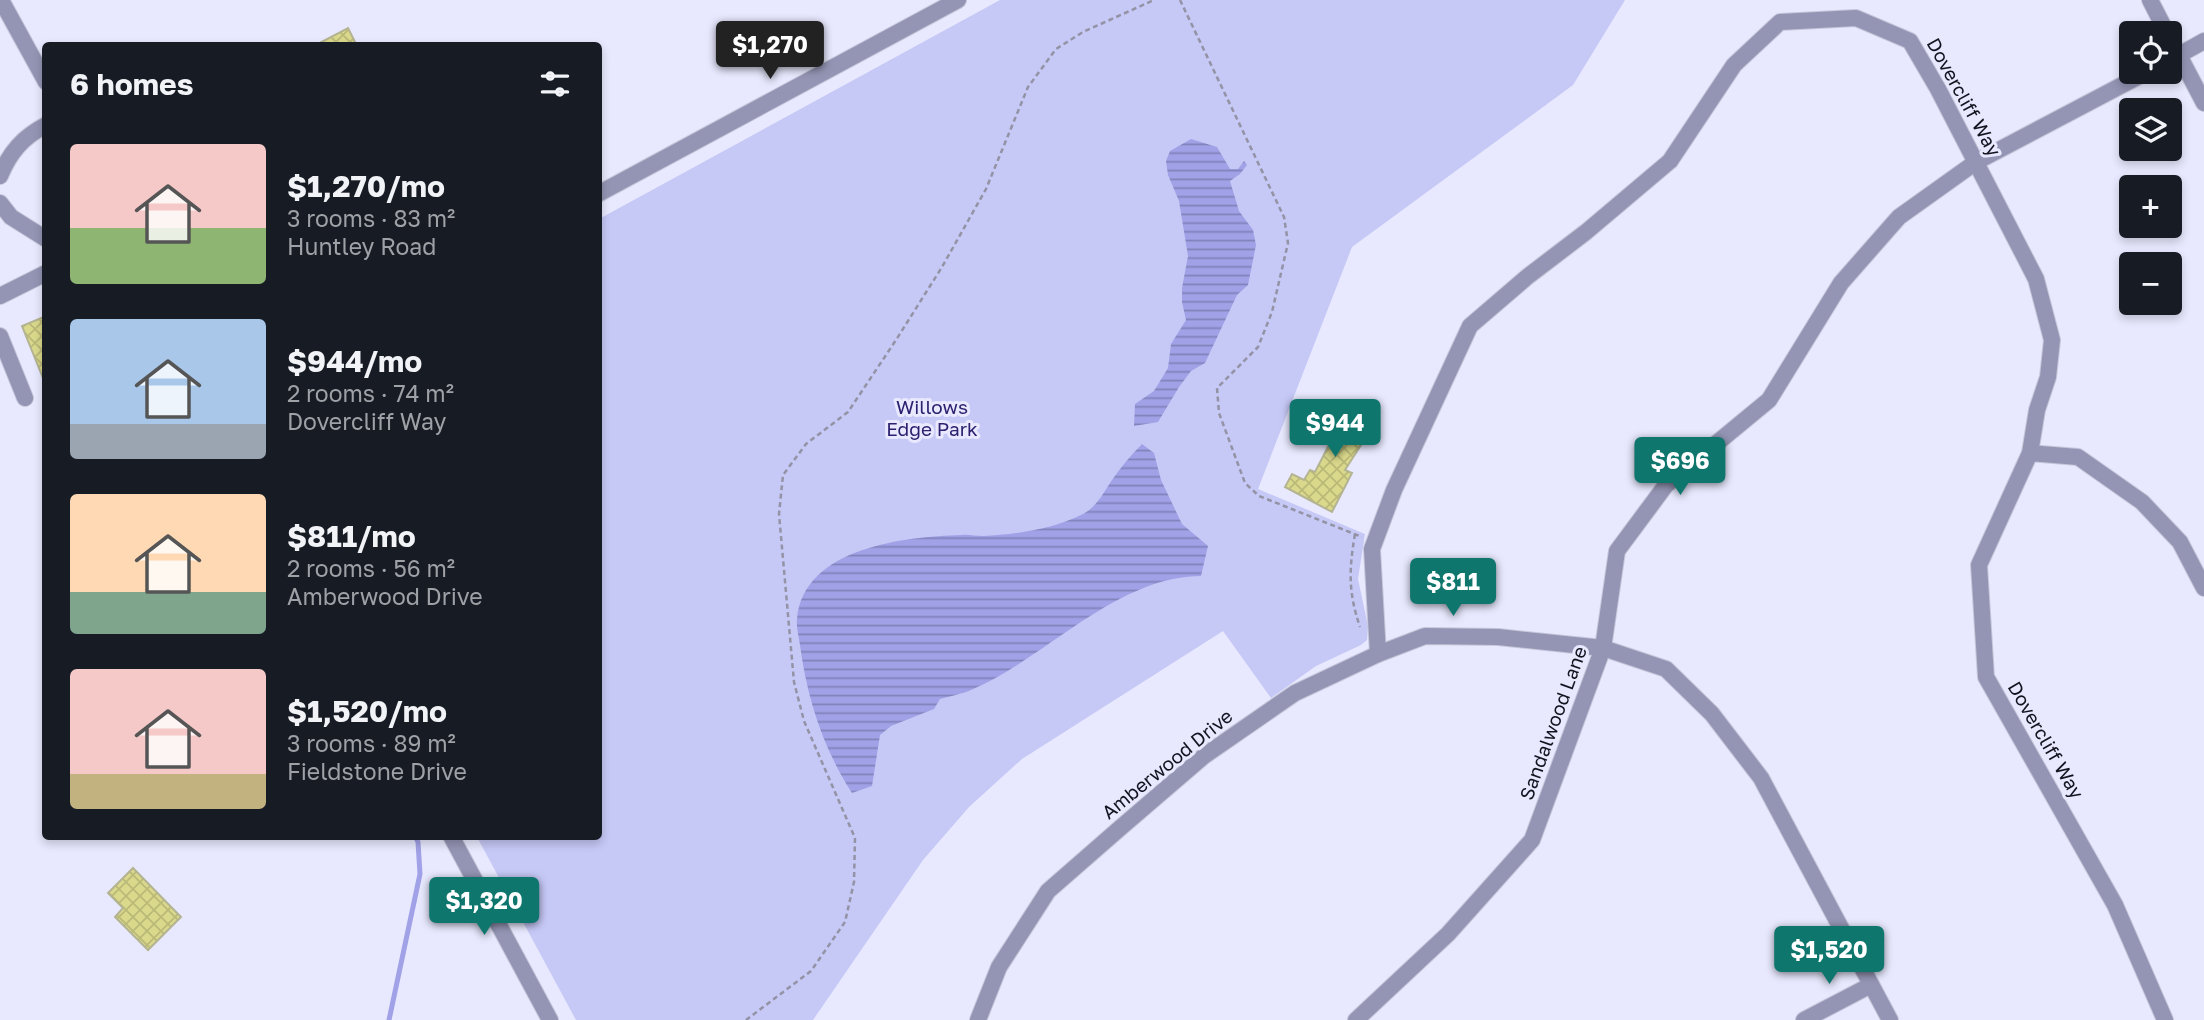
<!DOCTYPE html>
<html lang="en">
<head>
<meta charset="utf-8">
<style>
	:root { --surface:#171b24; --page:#242831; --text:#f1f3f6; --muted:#9ea1a6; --accent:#0f766e }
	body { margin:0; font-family:"Golos Text",sans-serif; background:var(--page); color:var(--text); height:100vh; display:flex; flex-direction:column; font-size:26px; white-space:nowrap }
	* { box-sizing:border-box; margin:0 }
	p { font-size:23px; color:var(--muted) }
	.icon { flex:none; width:38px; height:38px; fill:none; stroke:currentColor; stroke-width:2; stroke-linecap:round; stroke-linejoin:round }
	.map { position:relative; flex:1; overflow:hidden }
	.side { position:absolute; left:42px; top:42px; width:560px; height:798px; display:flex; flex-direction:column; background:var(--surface); border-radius:7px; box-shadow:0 4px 10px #0003 }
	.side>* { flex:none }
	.controls { position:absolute; left:2119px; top:21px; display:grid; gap:14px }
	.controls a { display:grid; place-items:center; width:63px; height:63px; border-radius:7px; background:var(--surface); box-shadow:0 4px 10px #0003; font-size:35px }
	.price { position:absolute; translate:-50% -60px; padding:0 16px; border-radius:7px; background:var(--accent); color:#fff; font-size:23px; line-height:46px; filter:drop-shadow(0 2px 4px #0008) }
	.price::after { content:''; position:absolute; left:50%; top:42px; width:21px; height:16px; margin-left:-10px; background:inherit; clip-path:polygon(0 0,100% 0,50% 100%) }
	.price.active { background:#222; color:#fff }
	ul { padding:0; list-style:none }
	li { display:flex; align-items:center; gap:21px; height:175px; padding:0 28px }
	li span { display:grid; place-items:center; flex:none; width:196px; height:140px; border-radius:7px; color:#555 }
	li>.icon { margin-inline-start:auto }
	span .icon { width:84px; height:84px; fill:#fffc; stroke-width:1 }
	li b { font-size:30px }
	h2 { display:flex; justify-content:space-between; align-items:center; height:84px; padding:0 28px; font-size:30px }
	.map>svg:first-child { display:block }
	.green { fill:#c6c8f6 }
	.water { fill:url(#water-rules) }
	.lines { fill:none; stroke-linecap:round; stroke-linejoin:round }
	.stream { stroke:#a0a1e6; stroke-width:5 }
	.building { fill:url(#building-cross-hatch); stroke:#b4b492; stroke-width:2 }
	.minor-casing { stroke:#c6c7da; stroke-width:18 }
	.path { stroke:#9393a5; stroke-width:2.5; stroke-dasharray:5 3.5; stroke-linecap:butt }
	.minor { stroke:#9495b4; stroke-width:16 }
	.labels { text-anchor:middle; stroke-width:6; stroke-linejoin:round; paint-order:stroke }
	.street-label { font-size:19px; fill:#141420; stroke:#e8e9fe }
	.park-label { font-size:19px; fill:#2c206f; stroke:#e8e9fe }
</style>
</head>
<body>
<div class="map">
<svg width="2204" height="1020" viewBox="0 0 2204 1020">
	<defs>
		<pattern id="water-rules" width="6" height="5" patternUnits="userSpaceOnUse" patternTransform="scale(1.75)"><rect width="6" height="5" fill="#a0a1e6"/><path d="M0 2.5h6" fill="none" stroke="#8182ba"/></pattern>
		<pattern id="building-cross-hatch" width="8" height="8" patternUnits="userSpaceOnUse" patternTransform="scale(1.75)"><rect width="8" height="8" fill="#dad98b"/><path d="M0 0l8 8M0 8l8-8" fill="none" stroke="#bab978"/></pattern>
	</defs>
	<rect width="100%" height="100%" fill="#e8e9fe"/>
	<!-- green -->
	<path class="green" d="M1000,0H1625L1573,85L1352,247L1258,489L1365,534L1358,579L1368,626L1367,640L1361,645L1316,666L1271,698L1223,631L1022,759L969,807L923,860L813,1020H576L477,837L598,836L599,219Z"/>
	<!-- water -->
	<g class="water">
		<path d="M1191,139L1217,147L1230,169H1238L1244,161L1247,165L1240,174L1230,181L1239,211L1253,230L1256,245L1248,285L1237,295L1205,363L1191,371L1179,387L1158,422L1134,426L1135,404L1154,391L1168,368L1171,344L1186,320L1182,302V288L1188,256L1179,201L1168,175L1166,161L1170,151Z"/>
		<path d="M1142,444L1154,453L1161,480L1182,524L1208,546L1201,576C1115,577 1048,657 971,690C962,694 950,696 940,699L934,709L891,726L880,735L872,786L852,793C823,748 807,698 800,645C799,637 796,627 797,619C804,547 905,537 961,535C968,534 975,536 983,536C1013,535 1053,529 1081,515C1097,507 1102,495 1112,480C1121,467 1131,455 1142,444Z"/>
	</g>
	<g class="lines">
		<!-- stream -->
		<path class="stream" d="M389,1020L420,874L418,842L415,836"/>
	</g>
	<!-- building -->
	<g class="building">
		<path d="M348,28L357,46H314Z"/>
		<path d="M46,316V383H45L22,326Z"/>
		<path d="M1351,404L1377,420L1345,470L1352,473L1332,512L1285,487L1292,474L1304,480L1310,470L1315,472L1329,445L1321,439L1335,416L1341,420Z"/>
		<path d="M133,868L181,917L148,950L115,917L123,908L108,893Z"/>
	</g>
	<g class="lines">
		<!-- minor casing -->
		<g class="minor-casing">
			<g id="minor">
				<path d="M1,0L46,82"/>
				<path d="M2150,0L2167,33"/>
				<path d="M2170,38L2204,103"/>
				<path d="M2170,60L2204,41"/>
				<path d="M0,176C10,152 23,137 46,125"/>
				<path d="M598,194L958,0"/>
				<path d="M0,203L11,217L46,239"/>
				<path d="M0,296L46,273"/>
				<path d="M0,336L25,398"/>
				<path d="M2030,453L2078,457L2142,502L2180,542L2204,588"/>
				<path d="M1378,654L1372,549L1394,490L1470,326L1527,277L1586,232L1670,161L1734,65L1780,22L1856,18L1910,41L1938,89L2036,279L2052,340L2048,377L2037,410L2030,453L1979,565L1986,677L2115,905L2165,1020"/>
				<path d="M451,836L550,1020"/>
				<path d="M978,1020L999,967L1048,891L1119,829L1204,756L1295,693L1378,654L1425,636L1498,637L1603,648L1666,669L1712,714L1761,778L1890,1020"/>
				<path d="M1356,1020L1448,934L1532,840L1603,648L1617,551L1666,485L1769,400L1841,283L1899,217L1976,162L2147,72"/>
				<path d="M1804,1020L1871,985"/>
			</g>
		</g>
		<!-- path -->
		<g class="path">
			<path d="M1180,0L1284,217L1288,243L1272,312L1258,347L1217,388L1219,413L1245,483L1259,496L1362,537"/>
			<path d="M1355,534C1349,569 1348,592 1360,627"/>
			<path d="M746,1020L811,971L845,922L854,882L855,838L804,721L794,682L779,514L783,475L806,444L848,412L896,340L942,267L986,189L1028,87L1056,49L1083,32L1154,0"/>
		</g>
		<!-- minor -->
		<use href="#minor" class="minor"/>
	</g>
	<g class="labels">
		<!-- street labels -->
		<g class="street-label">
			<text transform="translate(1964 97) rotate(61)" y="7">Dovercliff Way</text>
			<text transform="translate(1553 723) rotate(-70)" y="7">Sandalwood Lane</text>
			<text transform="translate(2046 740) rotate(60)" y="7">Dovercliff Way</text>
			<text transform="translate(1167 764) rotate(-39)" y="7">Amberwood Drive</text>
		</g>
		<!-- park labels -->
		<g class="park-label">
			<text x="932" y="414">Willows<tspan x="932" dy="22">Edge Park</tspan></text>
		</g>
	</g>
</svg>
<div class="controls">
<a><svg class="icon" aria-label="locate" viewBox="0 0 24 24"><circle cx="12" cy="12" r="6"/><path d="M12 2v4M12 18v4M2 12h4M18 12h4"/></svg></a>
<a><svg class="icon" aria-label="layers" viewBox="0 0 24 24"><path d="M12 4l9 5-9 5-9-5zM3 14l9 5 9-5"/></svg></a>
<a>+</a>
<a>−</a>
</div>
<b class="price active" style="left:770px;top:81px">$1,270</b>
<b class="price" style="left:1335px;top:459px">$944</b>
<b class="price" style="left:1680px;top:497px">$696</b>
<b class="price" style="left:1453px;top:618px">$811</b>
<b class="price" style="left:484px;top:937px">$1,320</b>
<b class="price" style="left:1829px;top:986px">$1,520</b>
<section class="side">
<h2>6 homes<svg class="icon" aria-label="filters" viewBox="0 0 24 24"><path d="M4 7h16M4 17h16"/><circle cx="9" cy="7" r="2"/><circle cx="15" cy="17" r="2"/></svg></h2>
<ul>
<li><span style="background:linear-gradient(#f6c9c9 60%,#8fb573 0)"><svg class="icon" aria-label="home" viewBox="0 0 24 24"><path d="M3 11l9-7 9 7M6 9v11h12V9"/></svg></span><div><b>$1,270/mo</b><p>3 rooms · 83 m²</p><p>Huntley Road</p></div></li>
<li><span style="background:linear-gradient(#a9c7e8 75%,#9aa5b1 0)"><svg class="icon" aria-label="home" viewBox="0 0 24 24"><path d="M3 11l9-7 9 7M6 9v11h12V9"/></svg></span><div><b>$944/mo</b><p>2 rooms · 74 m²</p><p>Dovercliff Way</p></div></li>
<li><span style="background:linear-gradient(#ffd9b3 70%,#7fa58c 0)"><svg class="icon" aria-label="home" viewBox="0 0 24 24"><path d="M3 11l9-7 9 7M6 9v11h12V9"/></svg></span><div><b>$811/mo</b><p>2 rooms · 56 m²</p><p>Amberwood Drive</p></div></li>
<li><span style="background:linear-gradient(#f6c9c9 75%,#c2b280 0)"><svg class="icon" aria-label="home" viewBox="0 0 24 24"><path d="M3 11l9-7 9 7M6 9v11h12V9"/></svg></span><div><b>$1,520/mo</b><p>3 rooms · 89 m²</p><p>Fieldstone Drive</p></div></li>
</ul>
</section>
</div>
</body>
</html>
